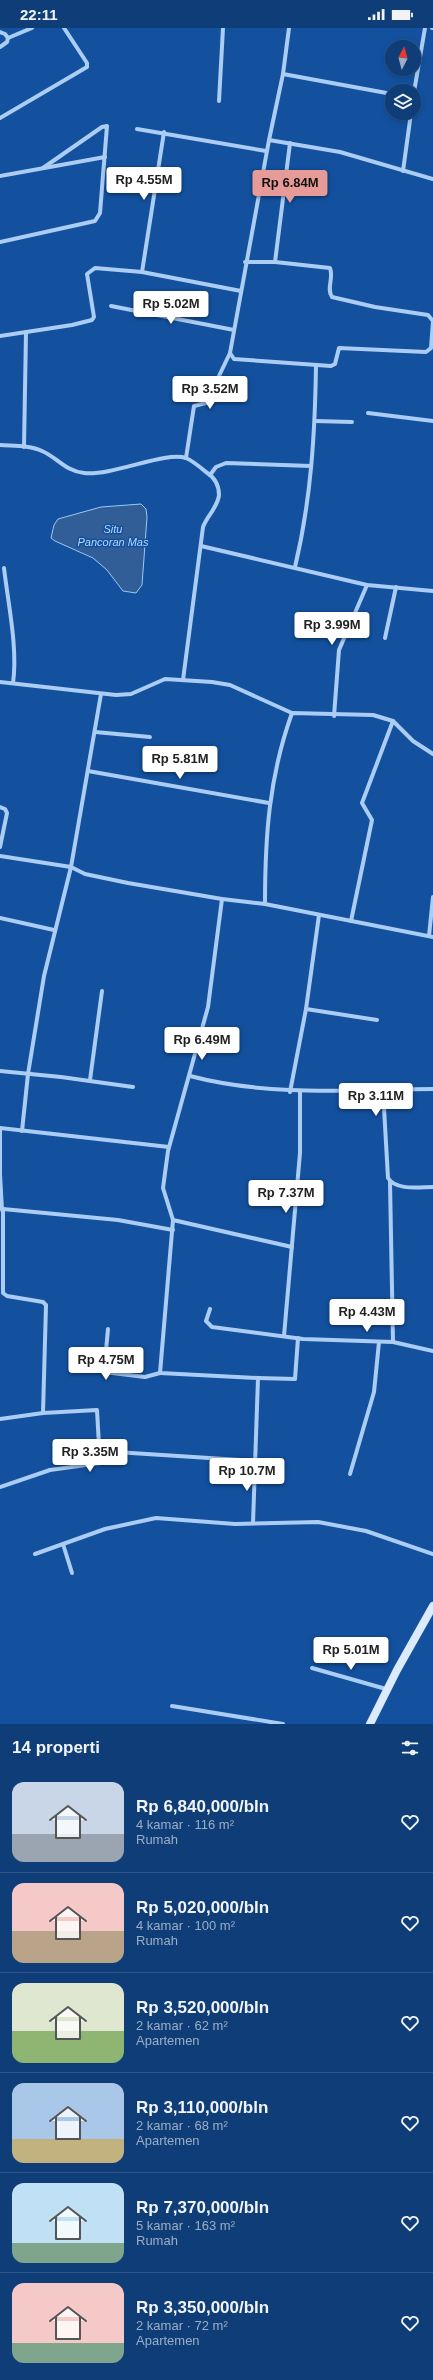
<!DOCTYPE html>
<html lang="id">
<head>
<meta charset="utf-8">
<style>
	:root { --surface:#0e3d77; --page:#17447c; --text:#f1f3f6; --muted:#9baec6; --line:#2e5689; --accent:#e69b98 }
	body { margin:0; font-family:Arial,sans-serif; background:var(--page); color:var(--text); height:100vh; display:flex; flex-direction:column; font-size:15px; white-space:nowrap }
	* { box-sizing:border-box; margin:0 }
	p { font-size:13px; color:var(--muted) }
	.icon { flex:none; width:22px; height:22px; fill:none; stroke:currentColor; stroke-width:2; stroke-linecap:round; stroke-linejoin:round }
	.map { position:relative; height:1696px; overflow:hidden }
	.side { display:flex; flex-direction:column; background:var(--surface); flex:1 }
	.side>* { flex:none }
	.needle { width:26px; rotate:6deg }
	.controls { position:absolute; left:385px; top:12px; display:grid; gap:8px }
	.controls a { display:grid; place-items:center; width:36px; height:36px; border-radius:50%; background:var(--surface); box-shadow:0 2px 6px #0003,0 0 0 1px var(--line); font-size:20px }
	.price { position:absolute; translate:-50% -34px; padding:0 9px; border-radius:4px; background:#fff; color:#222; font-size:13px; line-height:26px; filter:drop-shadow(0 1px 2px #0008) }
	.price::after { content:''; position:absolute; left:50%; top:24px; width:12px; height:9px; margin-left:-6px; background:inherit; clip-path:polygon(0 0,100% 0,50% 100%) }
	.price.selected { background:var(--accent); color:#111 }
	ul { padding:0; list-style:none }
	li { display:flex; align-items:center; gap:12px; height:100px; padding:0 12px }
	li+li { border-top:1px solid var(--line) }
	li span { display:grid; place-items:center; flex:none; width:112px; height:80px; border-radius:12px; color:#555 }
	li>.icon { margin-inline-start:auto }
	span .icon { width:48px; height:48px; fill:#fffc; stroke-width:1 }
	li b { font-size:17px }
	h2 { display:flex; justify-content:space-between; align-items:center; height:48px; padding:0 12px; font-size:17px }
	.status { display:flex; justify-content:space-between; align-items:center; height:28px; padding:0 20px; background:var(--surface); direction:ltr }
	.status svg { height:11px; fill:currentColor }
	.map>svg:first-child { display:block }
	.water { fill:#315e97; stroke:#9dc7f7 }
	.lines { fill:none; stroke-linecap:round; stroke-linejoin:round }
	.street { stroke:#abcdf4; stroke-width:4 }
	.secondary { stroke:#dbeafd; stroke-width:8 }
	.labels { text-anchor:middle; stroke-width:3; stroke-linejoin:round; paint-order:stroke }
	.water-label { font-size:11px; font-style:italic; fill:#b7d7fb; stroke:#13519f }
</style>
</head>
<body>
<div class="status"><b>22:11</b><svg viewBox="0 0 49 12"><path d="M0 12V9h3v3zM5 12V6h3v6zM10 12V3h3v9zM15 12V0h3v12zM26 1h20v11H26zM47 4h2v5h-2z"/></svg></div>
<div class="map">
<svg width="433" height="1696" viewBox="0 0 433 1696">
	<rect width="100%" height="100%" fill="#13519f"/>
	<!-- water -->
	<path class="water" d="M141,476L146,481L147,489L142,557L136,565L123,563L107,542L93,530L55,513L51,510L54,497L58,491L101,479Z"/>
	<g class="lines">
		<!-- street -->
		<g class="street">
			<path d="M432,0H433"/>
			<path d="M0,4L5,6L8,10L7,14L0,19"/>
			<path d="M8,10L32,0"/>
			<path d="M283,46L392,66"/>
			<path d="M414,64L425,0"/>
			<path d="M219,73L223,0"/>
			<path d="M0,90L87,39V35L64,0"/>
			<path d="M137,101L266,123"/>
			<path d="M269,112L283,46L289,0"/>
			<path d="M403,143L411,85"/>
			<path d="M0,148L105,129"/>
			<path d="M0,214L95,193L100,185L107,98L102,99L43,140"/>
			<path d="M275,234L290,115"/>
			<path d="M142,244L164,104"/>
			<path d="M111,278L234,302"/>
			<path d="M0,308L72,297L92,292L94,289L87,246L95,240L142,244L241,263"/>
			<path d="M230,325L234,331L331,338L335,336L339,320L426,324L431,320L433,293L428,287L375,279L332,269C326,261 334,250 330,240L275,234H245"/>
			<path d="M368,385L433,393"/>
			<path d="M315,393L352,394"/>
			<path d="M0,417C14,418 30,417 42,423C58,430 65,443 84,445C113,448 165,423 186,430C193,433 200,439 206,444C214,449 219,457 219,467C218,479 207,488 203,499L183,652"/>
			<path d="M24,419L26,304"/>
			<path d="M186,430L194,378L206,375L230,325L269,112L340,124L433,151"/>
			<path d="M210,447L216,439L226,435L311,438"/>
			<path d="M201,518L367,557L433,563"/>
			<path d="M295,539C311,472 315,406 316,337"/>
			<path d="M4,540C8,575 18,620 13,655"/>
			<path d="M385,610L396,559"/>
			<path d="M0,654L116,667L131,666L165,651L212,654L230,657L292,685"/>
			<path d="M334,688L339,622L367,557"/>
			<path d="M393,693L413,713L433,726"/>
			<path d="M95,704L150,709"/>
			<path d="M88,743L269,775"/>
			<path d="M0,779L5,781L7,785L0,819"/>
			<path d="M0,828L71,839L85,846L128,855L222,871L265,876L433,909"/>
			<path d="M222,871L208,979L168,1123L163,1160L173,1192L160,1345L258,1350L253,1495"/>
			<path d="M265,876C265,808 269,749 292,685L373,687L393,693L362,775L372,792L351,893"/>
			<path d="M0,890L54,902"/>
			<path d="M429,908L433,869"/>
			<path d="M306,981L377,992"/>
			<path d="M0,1043L61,1049L133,1059"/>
			<path d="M190,1048C270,1069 352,1062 433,1061"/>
			<path d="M90,1052L102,963"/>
			<path d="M383,1062L388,1150C396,1163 420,1159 433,1159"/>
			<path d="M290,1064L306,981L319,887"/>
			<path d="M0,1100L169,1119"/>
			<path d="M0,1100V1146"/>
			<path d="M22,1103L28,1046L44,948L71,839L101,666"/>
			<path d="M0,1146L2,1182"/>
			<path d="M390,1154L393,1314"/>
			<path d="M173,1192L292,1219"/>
			<path d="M210,1281L206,1293L212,1299L303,1311L393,1314L433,1323"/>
			<path d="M108,1301L104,1344L145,1349L160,1345"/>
			<path d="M284,1308L300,1125V1063"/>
			<path d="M258,1350L295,1351L298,1310"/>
			<path d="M43,1385L46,1277L43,1274L7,1268L3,1265V1181L118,1192L173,1202"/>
			<path d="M0,1391L43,1385L97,1382L100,1435L50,1442L0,1459"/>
			<path d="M100,1423L257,1433"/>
			<path d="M350,1446L374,1364L379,1314"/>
			<path d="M63,1516L72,1545"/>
			<path d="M35,1526L105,1501L156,1490L235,1496L318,1494L366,1503L433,1526"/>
			<path d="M312,1640L386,1661"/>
			<path d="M172,1678L283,1696"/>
		</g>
		<!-- secondary -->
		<path class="secondary" d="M370,1696L397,1642L433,1578"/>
	</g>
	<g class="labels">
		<!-- water labels -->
		<g class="water-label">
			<text x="113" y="505">Situ<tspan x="113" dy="13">Pancoran Mas</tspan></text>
		</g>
	</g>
</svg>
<div class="controls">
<a><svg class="needle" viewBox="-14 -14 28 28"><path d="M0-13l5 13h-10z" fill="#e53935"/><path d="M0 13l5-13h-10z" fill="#9baec6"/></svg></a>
<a><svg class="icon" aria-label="layers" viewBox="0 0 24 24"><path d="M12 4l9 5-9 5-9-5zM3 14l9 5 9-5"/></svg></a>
</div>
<b class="price" style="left:144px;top:173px">Rp 4.55M</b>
<b class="price selected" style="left:290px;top:176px">Rp 6.84M</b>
<b class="price" style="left:171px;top:297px">Rp 5.02M</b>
<b class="price" style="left:210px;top:382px">Rp 3.52M</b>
<b class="price" style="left:332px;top:618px">Rp 3.99M</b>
<b class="price" style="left:180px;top:752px">Rp 5.81M</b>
<b class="price" style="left:202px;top:1033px">Rp 6.49M</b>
<b class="price" style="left:376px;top:1089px">Rp 3.11M</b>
<b class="price" style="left:286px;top:1186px">Rp 7.37M</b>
<b class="price" style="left:367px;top:1305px">Rp 4.43M</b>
<b class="price" style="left:106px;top:1353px">Rp 4.75M</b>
<b class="price" style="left:90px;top:1445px">Rp 3.35M</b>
<b class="price" style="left:247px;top:1464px">Rp 10.7M</b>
<b class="price" style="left:351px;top:1643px">Rp 5.01M</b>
</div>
<section class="side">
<h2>14 properti<svg class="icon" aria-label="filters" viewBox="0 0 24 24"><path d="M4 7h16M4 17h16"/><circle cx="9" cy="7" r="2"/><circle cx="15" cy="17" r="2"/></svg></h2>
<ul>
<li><span style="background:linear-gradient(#c9d6e8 65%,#9aa5b1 0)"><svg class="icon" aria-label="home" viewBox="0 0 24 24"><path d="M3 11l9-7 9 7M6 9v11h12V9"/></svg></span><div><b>Rp 6,840,000/bln</b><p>4 kamar · 116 m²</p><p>Rumah</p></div><svg class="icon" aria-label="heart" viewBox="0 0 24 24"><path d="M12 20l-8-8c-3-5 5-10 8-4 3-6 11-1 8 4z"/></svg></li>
<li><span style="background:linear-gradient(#f6c9c9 60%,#b9a48a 0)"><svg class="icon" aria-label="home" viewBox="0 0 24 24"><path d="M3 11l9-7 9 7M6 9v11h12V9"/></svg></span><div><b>Rp 5,020,000/bln</b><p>4 kamar · 100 m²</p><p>Rumah</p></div><svg class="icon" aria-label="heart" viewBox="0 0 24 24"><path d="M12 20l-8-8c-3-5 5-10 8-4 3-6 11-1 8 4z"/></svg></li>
<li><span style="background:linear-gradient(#dfe7d0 60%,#8fb573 0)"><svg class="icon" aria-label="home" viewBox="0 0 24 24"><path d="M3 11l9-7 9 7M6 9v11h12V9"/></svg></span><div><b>Rp 3,520,000/bln</b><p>2 kamar · 62 m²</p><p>Apartemen</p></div><svg class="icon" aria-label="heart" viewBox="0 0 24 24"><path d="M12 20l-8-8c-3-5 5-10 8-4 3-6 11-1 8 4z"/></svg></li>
<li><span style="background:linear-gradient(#a9c7e8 70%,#c2b280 0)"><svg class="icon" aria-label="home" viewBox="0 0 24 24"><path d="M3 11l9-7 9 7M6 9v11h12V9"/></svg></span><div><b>Rp 3,110,000/bln</b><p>2 kamar · 68 m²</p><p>Apartemen</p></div><svg class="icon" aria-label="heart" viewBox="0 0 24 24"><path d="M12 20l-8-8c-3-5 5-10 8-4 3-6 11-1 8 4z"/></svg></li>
<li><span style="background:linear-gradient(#bfe0f5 75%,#7fa58c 0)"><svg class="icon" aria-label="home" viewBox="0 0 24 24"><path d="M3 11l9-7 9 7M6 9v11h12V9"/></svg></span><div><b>Rp 7,370,000/bln</b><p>5 kamar · 163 m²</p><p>Rumah</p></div><svg class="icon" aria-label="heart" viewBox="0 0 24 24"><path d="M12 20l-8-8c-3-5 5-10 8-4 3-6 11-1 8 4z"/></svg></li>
<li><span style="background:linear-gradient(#f6c9c9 75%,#7fa58c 0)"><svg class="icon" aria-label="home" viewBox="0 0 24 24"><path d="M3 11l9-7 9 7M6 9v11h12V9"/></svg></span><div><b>Rp 3,350,000/bln</b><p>2 kamar · 72 m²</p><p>Apartemen</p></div><svg class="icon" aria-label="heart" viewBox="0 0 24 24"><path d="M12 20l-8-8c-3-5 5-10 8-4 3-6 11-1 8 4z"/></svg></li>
</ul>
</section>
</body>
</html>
